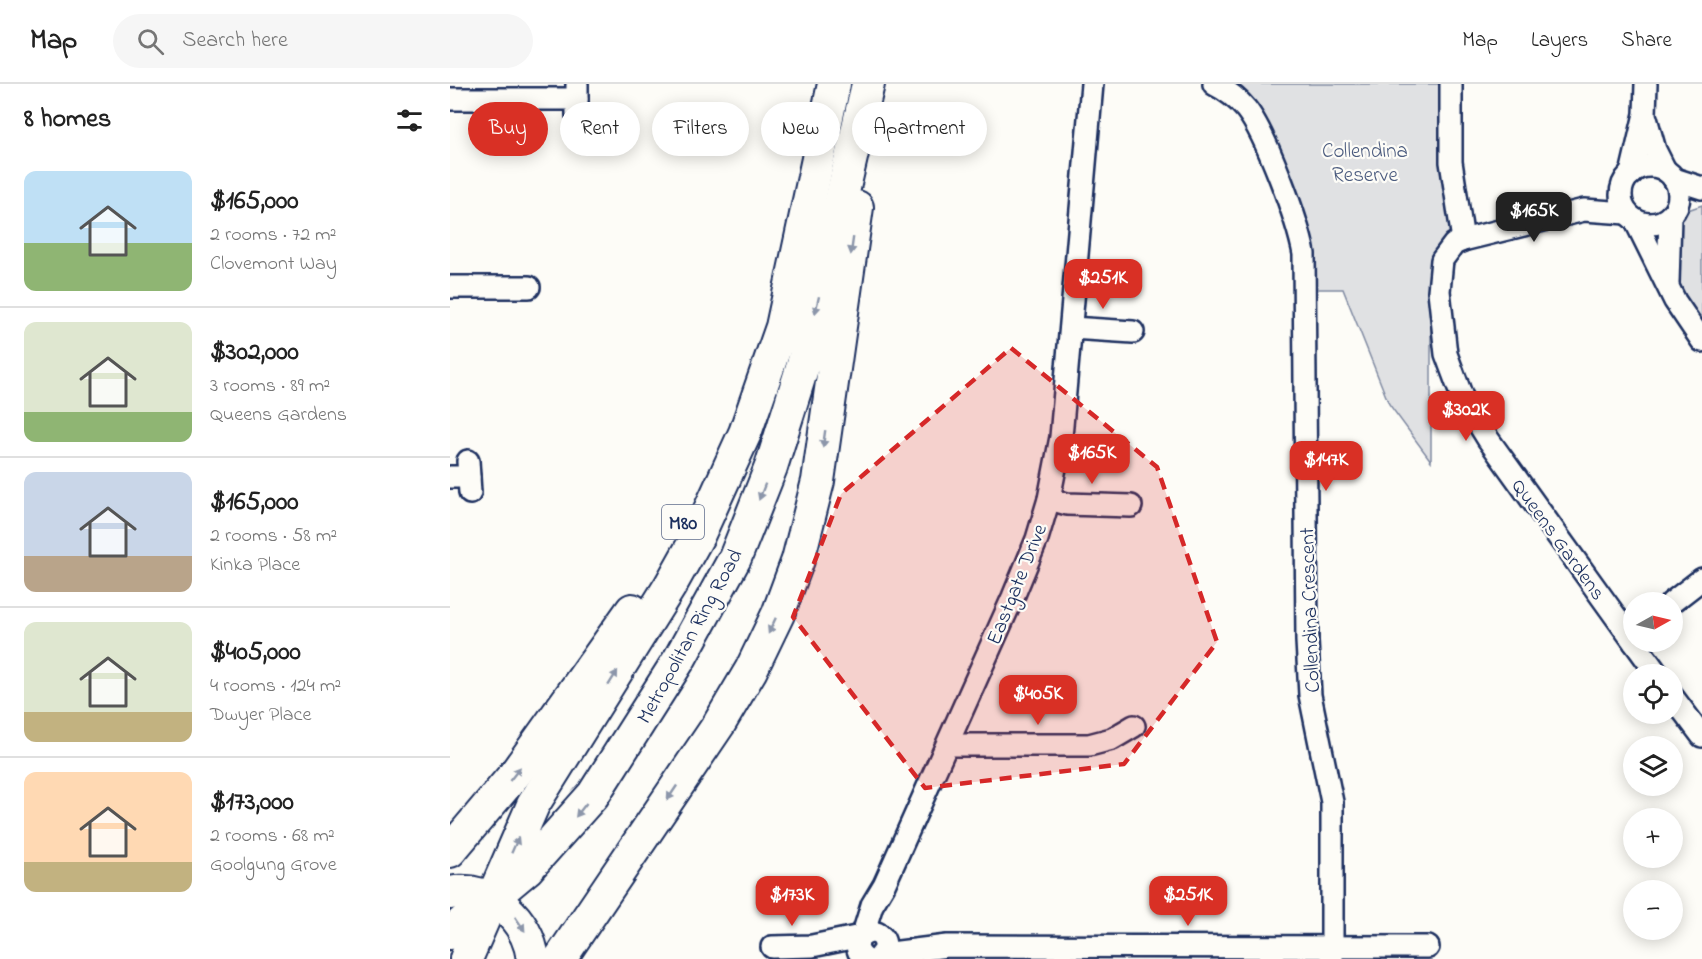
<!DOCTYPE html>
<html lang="en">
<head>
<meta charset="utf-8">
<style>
	:root { --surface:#fff; --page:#f6f6f6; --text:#222; --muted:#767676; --line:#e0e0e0; --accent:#d93025 }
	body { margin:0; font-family:"Indie Flower",sans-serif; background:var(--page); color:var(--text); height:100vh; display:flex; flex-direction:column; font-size:22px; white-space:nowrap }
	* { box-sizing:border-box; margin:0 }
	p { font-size:20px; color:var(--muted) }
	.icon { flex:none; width:33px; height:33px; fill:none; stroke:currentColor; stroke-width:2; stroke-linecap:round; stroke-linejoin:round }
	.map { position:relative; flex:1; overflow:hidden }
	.details { display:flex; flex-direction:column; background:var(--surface); width:450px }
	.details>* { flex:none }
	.top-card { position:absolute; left:18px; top:18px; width:570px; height:54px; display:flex; gap:12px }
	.needle { width:39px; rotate:82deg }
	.fabs { position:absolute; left:1173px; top:508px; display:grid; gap:12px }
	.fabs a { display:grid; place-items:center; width:60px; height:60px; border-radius:50%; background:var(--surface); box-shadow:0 3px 15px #0003; font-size:30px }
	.price { position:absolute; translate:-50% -51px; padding:0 14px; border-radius:12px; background:var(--accent); color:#fff; font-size:20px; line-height:39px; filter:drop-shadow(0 2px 3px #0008) }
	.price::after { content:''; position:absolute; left:50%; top:36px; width:18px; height:14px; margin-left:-9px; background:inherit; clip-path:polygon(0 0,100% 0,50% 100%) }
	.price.current { background:#222; color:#fff }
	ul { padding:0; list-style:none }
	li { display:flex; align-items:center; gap:18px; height:150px; padding:0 24px }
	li+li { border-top:2px solid var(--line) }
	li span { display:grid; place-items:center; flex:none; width:168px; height:120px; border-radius:12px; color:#555 }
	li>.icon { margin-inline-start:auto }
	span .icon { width:72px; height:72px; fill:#fffc; stroke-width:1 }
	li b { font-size:26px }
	h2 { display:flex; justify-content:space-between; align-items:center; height:72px; padding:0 24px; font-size:26px }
	.chip { padding:0 21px; border-radius:27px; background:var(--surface); box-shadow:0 3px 15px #0003; font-size:21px; line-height:54px }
	.chip.current { background:var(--accent); color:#fff }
	header { display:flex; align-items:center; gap:36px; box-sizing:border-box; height:84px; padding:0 30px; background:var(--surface); border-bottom:2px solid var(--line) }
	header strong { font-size:28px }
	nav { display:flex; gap:33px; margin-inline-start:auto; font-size:21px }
	.search { width:420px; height:54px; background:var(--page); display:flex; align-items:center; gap:15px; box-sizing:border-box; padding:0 21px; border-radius:33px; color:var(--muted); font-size:22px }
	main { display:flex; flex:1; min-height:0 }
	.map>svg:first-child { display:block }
	.green { fill:#e0e1e3; stroke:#7e88a0; stroke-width:1.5 }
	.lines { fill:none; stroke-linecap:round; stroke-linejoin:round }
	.minor-casing { stroke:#1b2f5e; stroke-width:26 }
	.highway-casing { stroke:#1b2f5e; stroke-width:36 }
	.minor { stroke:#fdfcf7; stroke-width:21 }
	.highway { stroke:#fdfcf7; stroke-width:32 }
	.oneway { fill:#8c96aa }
	.marked { fill:#d62828; fill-opacity:0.2; stroke:#d62828; stroke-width:4.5; stroke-dasharray:12 8; stroke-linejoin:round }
	.labels { text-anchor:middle; stroke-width:4.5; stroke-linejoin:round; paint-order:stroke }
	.shield { fill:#fdfcf7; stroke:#5f6c8c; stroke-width:1.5 }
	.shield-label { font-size:20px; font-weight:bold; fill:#1b2f5e }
	.park-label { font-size:21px; fill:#4c5c7f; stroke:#fdfcf7 }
	.street-label { font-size:21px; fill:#1b2f5e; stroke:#fdfcf7 }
</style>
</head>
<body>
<header>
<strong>Map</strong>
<div class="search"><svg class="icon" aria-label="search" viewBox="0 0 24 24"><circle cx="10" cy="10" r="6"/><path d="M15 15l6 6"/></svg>Search here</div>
<nav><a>Map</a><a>Layers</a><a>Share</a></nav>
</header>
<main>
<section class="details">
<h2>8 homes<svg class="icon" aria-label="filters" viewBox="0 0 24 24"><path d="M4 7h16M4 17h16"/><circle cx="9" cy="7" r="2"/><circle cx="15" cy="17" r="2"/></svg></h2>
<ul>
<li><span style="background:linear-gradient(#bfe0f5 60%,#8fb573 0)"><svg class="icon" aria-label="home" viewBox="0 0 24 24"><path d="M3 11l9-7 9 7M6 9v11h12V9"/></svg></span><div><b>$165,000</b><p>2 rooms · 72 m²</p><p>Clovemont Way</p></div></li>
<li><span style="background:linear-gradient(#dfe7d0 75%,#8fb573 0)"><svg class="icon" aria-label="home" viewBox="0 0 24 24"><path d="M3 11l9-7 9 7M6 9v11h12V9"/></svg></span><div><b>$302,000</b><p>3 rooms · 89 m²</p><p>Queens Gardens</p></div></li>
<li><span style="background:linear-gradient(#c9d6e8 70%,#b9a48a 0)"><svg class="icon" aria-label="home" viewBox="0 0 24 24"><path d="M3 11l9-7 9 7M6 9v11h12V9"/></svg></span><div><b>$165,000</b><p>2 rooms · 58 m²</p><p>Kinka Place</p></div></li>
<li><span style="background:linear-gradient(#dfe7d0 75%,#c2b280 0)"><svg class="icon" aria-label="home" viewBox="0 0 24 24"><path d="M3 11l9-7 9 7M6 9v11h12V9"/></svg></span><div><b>$405,000</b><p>4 rooms · 124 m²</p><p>Dwyer Place</p></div></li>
<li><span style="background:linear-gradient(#ffd9b3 75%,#c2b280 0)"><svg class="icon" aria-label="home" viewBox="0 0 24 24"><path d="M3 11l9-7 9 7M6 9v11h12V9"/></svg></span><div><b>$173,000</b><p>2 rooms · 68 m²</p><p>Goolgung Grove</p></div></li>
</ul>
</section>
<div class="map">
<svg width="1252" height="875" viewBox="0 0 1252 875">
	<rect width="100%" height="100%" fill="#fdfcf7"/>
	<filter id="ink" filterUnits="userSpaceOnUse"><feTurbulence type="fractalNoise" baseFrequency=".0167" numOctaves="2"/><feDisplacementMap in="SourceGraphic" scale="12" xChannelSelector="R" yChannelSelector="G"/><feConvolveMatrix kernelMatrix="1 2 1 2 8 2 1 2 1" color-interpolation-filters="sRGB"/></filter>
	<g filter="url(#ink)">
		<!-- green -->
		<g class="green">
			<path d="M781,0H993L1004,146L981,189V377L939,320L893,205H864Z"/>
			<path d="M1252,121V244C1224,202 1225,184 1226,136L1238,126Z"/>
		</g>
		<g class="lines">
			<!-- minor casing -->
			<g class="minor-casing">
				<g id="minor">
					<path d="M127,0V31"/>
					<path d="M764,0C776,6 787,14 796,25C816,50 848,137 854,170L857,557L860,611L882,718V875"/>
					<path d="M1001,0V78L1013,156"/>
					<path d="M0,15H127"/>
					<path d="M1196,34L1205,66L1215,86"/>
					<circle cx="1200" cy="111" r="29"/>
					<path d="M1181,90L1195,30L1196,0"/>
					<path d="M1224,95L1252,104"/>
					<path d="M1177,129L1134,126L1013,156L1004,160L992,176L989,207L996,270L1012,313L1038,355L1184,558"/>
					<path d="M1185,136L1225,217L1252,257"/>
					<path d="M1218,199L1220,132"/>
					<path d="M0,203H79"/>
					<path d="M621,244L683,248"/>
					<path d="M18,377L20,409"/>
					<path d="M0,393H19"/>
					<path d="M599,415L617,420L681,422"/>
					<path d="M1221,519L1252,495"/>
					<path d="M1184,558L1208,591"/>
					<path d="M1222,612L1252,652"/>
					<path d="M498,661H639L662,655L684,642"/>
					<path d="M413,850L422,821L434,801L563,513L587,455L599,415L611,353L642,0"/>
					<path d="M322,863L362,862L411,852"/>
					<path d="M433,870L497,862L978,863"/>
					<path d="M415,875C403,866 405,852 420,848C431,848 436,855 435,866L428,875"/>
				</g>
			</g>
			<!-- highway casing -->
			<g class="highway-casing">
				<g id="highway">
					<path d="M0,767L65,690L182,526"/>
					<path d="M0,809C42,801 78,836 83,875"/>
					<path d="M0,849L77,785L143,711L230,574L285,474L321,383L353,281L418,0"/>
					<path d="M16,875L83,721L220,502L248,452L295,349L332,243L384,0"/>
					<path d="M110,875L269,640L301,586L328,530L348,476L368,397L407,123"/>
				</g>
			</g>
			<!-- minor -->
			<use href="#minor" class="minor"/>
			<!-- highway -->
			<use href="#highway" class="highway"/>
		</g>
		<!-- one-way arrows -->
		<defs><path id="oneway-solid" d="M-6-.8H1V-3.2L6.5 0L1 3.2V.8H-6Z" transform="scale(1.5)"/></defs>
		<g class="oneway">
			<use href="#oneway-solid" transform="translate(402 162) rotate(98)"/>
			<use href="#oneway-solid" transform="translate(367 221) rotate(103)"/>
			<use href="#oneway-solid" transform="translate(374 355) rotate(98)"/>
			<use href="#oneway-solid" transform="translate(312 408) rotate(111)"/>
			<use href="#oneway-solid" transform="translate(322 542) rotate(115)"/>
			<use href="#oneway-solid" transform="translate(163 594) rotate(-58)"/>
			<use href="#oneway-solid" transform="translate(65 690) rotate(-52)"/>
			<use href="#oneway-solid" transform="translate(222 709) rotate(124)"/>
			<use href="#oneway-solid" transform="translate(131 726) rotate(128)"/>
			<use href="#oneway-solid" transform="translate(65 761) rotate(-66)"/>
			<use href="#oneway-solid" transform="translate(70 840) rotate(56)"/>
		</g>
	</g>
	<!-- marked area -->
	<path class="marked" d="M561,264L707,383L767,558L674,680L475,704L343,533L391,410Z"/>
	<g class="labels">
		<!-- shield labels -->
		<rect class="shield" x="212" y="421" width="42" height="34" rx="4.5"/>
		<g class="shield-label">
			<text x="233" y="445">M80</text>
		</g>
		<!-- park labels -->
		<g class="park-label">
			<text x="915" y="73">Collendina<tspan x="915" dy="24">Reserve</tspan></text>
		</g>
		<!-- street labels -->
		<g class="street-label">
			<text transform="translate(1109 455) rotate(54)" y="7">Queens Gardens</text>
			<text transform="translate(566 500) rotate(-68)" y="7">Eastgate Drive</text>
			<text transform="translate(859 526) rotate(-92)" y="7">Collendina Crescent</text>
			<text transform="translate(239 552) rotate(-61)" y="7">Metropolitan Ring Road</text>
		</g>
	</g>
</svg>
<div class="fabs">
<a><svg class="needle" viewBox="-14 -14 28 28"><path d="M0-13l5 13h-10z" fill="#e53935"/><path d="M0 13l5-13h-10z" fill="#767676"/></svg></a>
<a><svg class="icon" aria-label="locate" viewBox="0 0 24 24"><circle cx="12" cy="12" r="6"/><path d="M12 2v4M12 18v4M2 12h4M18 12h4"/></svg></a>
<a><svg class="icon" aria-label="layers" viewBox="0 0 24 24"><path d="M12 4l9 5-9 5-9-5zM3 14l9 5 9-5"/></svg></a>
<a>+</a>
<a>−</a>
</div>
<b class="price current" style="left:1084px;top:159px">$165K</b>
<b class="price" style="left:653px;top:226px">$251K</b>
<b class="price" style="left:1016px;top:358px">$302K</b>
<b class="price" style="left:642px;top:401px">$165K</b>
<b class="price" style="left:876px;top:408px">$147K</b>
<b class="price" style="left:588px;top:642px">$405K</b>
<b class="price" style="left:342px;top:843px">$173K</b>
<b class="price" style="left:738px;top:843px">$251K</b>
<div class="top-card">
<a class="chip current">Buy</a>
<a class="chip">Rent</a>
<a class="chip">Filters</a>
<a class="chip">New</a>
<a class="chip">Apartment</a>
</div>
</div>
</main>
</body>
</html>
